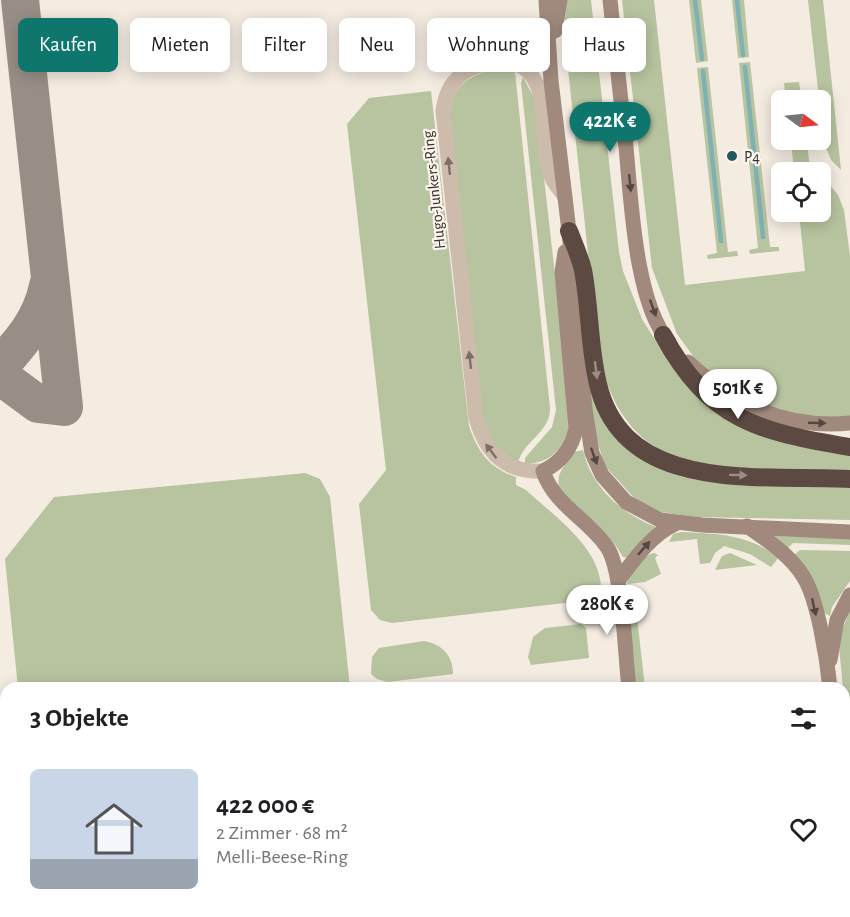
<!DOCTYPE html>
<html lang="de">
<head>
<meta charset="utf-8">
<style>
	:root { --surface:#fff; --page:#f2f2f2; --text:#202124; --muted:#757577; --accent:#0f766e }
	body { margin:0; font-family:"Alegreya Sans",sans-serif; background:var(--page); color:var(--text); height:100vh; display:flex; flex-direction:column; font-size:22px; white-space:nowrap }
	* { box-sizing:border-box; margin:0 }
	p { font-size:20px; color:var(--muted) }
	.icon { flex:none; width:33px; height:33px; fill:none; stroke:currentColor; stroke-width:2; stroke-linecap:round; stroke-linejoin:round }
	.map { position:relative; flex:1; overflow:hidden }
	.sheet { position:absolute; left:0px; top:682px; width:850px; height:236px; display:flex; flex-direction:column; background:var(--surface); border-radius:18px 18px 0 0; box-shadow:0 3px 15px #0003 }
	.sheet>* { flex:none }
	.hud { position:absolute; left:18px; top:18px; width:814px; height:54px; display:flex; gap:12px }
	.needle { width:39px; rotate:105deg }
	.buttons { position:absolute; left:771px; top:90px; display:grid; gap:12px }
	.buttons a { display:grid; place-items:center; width:60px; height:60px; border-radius:9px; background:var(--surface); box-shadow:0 3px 15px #0003; font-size:30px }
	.price { position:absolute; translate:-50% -51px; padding:0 14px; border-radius:21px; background:#fff; color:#222; font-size:20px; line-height:39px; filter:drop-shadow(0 2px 3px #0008) }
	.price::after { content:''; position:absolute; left:50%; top:36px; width:18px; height:14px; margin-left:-9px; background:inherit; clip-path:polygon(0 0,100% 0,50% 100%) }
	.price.on { background:var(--accent); color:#fff }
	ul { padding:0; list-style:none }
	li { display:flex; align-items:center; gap:18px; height:150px; padding:0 30px }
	li span { display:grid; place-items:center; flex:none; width:168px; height:120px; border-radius:9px; color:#555 }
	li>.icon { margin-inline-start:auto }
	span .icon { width:72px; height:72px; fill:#fffc; stroke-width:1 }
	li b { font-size:26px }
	h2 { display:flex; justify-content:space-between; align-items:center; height:72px; padding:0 30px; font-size:26px }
	.tag { padding:0 21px; border-radius:9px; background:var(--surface); box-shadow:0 3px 15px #0003; font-size:21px; line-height:54px }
	.tag.on { background:var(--accent); color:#fff }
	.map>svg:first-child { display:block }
	.green { fill:#b8c4a0 }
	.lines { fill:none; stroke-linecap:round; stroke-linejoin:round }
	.stream { stroke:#7fb0b2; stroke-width:4.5 }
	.taxiway { stroke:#988e86; stroke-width:38 }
	.street { stroke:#cdbbac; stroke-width:15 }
	.secondary { stroke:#a18a7d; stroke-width:15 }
	.highway { stroke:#5c4a42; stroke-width:18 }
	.oneway { fill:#7d6f65 }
	.oneway2 { fill:#544640 }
	.oneway3 { fill:#9c8e87 }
	.poi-dot { fill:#1f5a5e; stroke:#fbf5ee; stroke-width:2 }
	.labels { text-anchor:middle; stroke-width:4.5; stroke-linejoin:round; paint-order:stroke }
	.poi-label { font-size:16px; fill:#3b302b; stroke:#fbf5ee; text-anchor:start }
	.street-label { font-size:16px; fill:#3b302b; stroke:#fbf5ee }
</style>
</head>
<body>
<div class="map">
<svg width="850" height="917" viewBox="0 0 850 917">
	<rect width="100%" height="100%" fill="#f4ebe1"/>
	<!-- green -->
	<g class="green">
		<path d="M567,0H591L619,252L623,271L642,319L674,370L694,394L792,445L850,456V470C739,468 628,492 599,354L567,60L564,28Z"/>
		<path d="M622,0H654L685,285L805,271L799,212H820L821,174L838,195L844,210L850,256V417H807L760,404L721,383L696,360L677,334L652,268Z"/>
		<path d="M689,0H701L708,61L696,63Z"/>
		<path d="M732,0H744L749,57L738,58Z"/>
		<path d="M808,0H823L841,170L831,160L824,143Z"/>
		<path d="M750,62L770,247H779V251L750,254L749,250L758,248L739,63Z"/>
		<path d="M708,67L728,252L737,251L738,256L708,259L707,255L717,253L697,68Z"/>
		<path d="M494,70L515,72L550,408C551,432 523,441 518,463C495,449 489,439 482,413L450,119C450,89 466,75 494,70Z"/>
		<path d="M523,77L534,98L537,116L571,416C567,444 555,463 525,464V458L552,427L556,410L521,83Z"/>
		<path d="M799,82L802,100H786L784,83Z"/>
		<path d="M431,91L469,426C478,452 489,468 516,477V485L526,490C556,518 609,553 600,599L392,623L380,620L371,610L359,504L386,470L347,124L369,98Z"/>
		<path d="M791,140H807L809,161L819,172H794Z"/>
		<path d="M590,393C598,398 605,410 611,418C642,459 651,473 704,481L850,487V520L694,517L661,512L636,500L605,466L596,437Z"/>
		<path d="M583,450C591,487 622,514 656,527L627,558L623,557L614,543L561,492C553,475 565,466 574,452Z"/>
		<path d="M305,473L320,479L330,497L350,688H18L5,559L54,497Z"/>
		<path d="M681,532C721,534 745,534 779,557L771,567L750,554L724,546L715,553L710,563L700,564L697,539L669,542L673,534Z"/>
		<path d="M773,535L850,537V545L793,543L788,548L775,539Z"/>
		<path d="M800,550L850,551V581L832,607L830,616L823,612L794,555Z"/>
		<path d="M654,553L658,555L655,558L661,574L645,582L627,584C630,573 642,555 654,553Z"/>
		<path d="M730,553L757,565L715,570L722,556Z"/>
		<path d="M626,595L635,599L645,688H636Z"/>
		<path d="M850,610V760L839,647L842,630Z"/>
		<path d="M581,624L586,628L589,658L531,665L528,657L533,637L545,628Z"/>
		<path d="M424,641C442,644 453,656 453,674L388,682L377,679L371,674L372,657L379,648Z"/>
		<path d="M43,912H374V917H44Z"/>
	</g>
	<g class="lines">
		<!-- stream -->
		<g class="stream">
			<path d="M695,0L702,59"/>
			<path d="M737,0L743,55"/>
			<path d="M745,67L763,237"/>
			<path d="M703,71L721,241"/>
		</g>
		<!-- taxiway -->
		<g class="taxiway">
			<path d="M0,366C22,341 41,320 48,286"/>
			<path d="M0,376L38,404L64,407L20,0"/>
		</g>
		<!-- street -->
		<g class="street">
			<path d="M543,471C505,473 486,453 476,418L443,111C445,94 452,79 468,70C480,64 491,62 504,62C559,64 535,144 552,178C555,185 561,191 565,197"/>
			<path d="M844,890H850"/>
		</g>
		<!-- secondary -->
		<g class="secondary">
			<path d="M546,0L551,81L569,231L585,409L592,453L602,475L626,502L660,520L702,525L850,532"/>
			<path d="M610,0C615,49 621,98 626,147C631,199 635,303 669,342"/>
			<path d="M555,31L560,0"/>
			<path d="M565,252L562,272L576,428C572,448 562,462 543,471C554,505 588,519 607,547C623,570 625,657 629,688"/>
			<path d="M688,362C733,405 787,429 850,423"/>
			<path d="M747,526C767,540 790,555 803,576C818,599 827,660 830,688"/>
			<path d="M618,581C635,558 651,535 677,523"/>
			<path d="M830,660L837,620L850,595"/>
			<path d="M844,806L850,848"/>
			<path d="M654,912V917"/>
		</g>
		<!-- highway -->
		<g class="highway">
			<path d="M569,231C574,244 580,257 583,270C590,307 589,347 598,384C624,496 764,474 850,479"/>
			<path d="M663,335C709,420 759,432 850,447"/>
		</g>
	</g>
	<!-- one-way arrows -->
	<defs><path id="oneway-solid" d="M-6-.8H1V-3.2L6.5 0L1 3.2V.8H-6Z" transform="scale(1.5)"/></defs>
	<g class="oneway">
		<use href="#oneway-solid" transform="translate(449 166) rotate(-96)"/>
		<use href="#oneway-solid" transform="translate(470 360) rotate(-96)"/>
		<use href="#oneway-solid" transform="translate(491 451) rotate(-127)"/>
	</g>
	<g class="oneway2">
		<use href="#oneway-solid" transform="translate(630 183) rotate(84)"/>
		<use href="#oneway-solid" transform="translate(653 308) rotate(70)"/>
		<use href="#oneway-solid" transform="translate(817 423) rotate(2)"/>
		<use href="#oneway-solid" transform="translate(594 456) rotate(70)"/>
		<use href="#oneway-solid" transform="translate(644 548) rotate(-48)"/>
		<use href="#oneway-solid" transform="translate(814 607) rotate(77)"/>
	</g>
	<g class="oneway3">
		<use href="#oneway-solid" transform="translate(596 370) rotate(83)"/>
		<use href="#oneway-solid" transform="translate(738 475) rotate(1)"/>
	</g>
	<!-- markers -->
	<circle class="poi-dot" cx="732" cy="156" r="6"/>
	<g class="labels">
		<!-- poi labels -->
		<g class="poi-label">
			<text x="744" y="162">P4</text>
		</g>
		<!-- street labels -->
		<g class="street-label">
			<text transform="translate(433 190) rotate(-96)" y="6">Hugo-Junkers-Ring</text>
		</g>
	</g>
</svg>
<div class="buttons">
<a><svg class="needle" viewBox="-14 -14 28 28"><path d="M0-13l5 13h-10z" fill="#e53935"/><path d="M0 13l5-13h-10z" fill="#757577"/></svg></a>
<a><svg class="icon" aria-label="locate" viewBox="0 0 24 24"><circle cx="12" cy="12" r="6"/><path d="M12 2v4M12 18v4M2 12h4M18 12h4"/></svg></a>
</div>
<b class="price on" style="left:610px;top:153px">422K €</b>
<b class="price" style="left:738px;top:420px">501K €</b>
<b class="price" style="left:607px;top:636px">280K €</b>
<div class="hud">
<a class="tag on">Kaufen</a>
<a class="tag">Mieten</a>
<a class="tag">Filter</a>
<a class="tag">Neu</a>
<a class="tag">Wohnung</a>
<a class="tag">Haus</a>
</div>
<section class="sheet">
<h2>3 Objekte<svg class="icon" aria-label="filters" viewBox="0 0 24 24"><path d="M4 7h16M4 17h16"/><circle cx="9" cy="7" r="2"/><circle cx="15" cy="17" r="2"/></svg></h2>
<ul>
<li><span style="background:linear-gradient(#c9d6e8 75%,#9aa5b1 0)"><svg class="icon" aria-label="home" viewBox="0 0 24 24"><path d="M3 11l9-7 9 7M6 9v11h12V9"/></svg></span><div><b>422 000 €</b><p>2 Zimmer · 68 m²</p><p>Melli-Beese-Ring</p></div><svg class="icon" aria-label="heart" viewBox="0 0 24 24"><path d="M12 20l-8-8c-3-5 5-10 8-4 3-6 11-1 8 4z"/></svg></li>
</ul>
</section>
</div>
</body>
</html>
